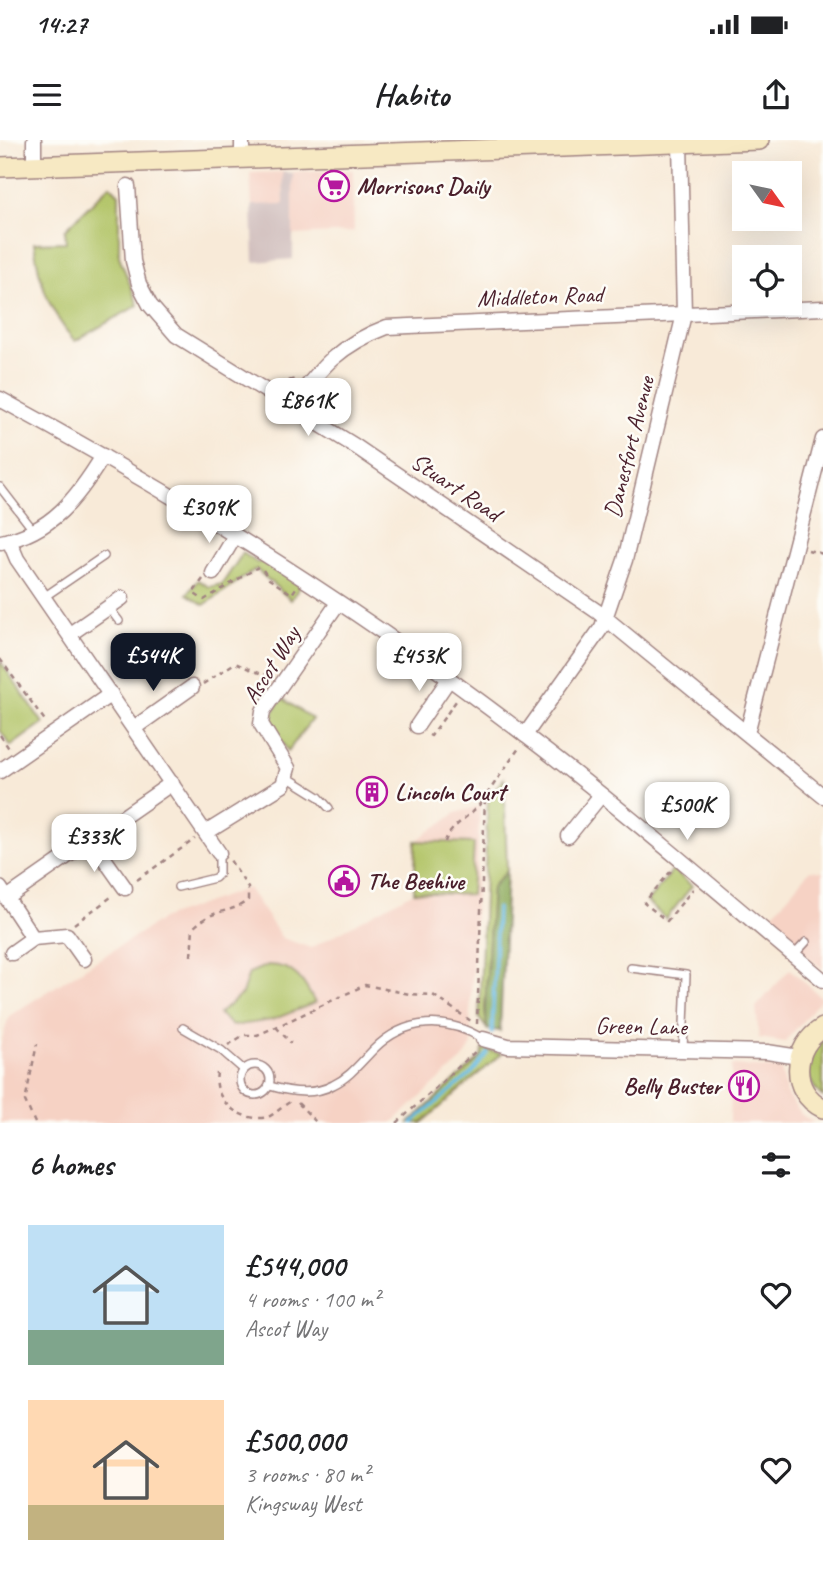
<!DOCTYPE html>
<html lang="en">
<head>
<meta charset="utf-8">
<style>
	:root { --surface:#fff; --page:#f2f2f2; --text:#202124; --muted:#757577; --accent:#111827 }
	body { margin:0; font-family:Caveat,sans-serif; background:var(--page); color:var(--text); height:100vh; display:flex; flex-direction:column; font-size:26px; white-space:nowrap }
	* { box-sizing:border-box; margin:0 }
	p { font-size:23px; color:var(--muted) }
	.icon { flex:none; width:38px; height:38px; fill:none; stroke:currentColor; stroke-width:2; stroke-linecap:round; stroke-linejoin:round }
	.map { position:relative; height:983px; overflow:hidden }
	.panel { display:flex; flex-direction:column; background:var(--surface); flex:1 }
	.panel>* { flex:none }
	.needle { width:46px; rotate:123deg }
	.fabs { position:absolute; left:732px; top:21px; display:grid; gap:14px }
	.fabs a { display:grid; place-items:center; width:70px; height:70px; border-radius:0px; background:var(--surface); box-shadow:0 7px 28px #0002; font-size:35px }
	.price { position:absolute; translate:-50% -60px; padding:0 16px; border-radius:14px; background:#fff; color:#222; font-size:23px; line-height:46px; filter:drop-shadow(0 2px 4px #0008) }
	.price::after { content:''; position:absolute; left:50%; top:42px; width:21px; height:16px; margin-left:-10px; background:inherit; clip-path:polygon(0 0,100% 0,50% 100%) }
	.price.on { background:var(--accent); color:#fff }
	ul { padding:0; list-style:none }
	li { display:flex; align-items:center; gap:21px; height:175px; padding:0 28px }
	li span { display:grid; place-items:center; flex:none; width:196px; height:140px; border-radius:0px; color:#555 }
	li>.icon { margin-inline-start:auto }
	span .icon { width:84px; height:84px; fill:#fffc; stroke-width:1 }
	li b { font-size:30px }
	h2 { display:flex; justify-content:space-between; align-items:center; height:84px; padding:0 28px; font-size:30px }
	.status { display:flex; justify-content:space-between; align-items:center; height:49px; padding:0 35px; background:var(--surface); direction:ltr }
	.status svg { height:19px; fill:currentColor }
	header { display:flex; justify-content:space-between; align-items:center; height:91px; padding:0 28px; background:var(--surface); font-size:32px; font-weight:800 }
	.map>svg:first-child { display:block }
	.built { fill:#f6d2c4 }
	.industrial { fill:#d1bfbe }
	.green { fill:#b2c467; stroke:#7e7249; stroke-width:2 }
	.forest { fill:#8daa5c; stroke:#6c6444; stroke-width:2 }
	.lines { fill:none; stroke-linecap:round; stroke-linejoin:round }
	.stream { stroke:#68bbe4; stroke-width:3.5 }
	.lane-casing { stroke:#a18482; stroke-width:10 }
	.street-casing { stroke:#a18482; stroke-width:17 }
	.secondary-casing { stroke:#a18482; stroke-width:22 }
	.path { stroke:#a18482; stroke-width:2.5; stroke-dasharray:5 5; stroke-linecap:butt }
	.lane { stroke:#fff; stroke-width:7 }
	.street { stroke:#fff; stroke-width:14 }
	.secondary { stroke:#f7e9c3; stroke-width:19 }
	.labels { text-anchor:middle; stroke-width:5; stroke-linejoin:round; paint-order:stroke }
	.poi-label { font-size:24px; font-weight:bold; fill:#4a1f2b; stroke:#fdfcf7; text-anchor:start }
	.street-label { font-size:24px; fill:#4a1f2b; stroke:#fdfcf7 }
</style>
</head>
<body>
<div class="status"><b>14:27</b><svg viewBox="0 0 49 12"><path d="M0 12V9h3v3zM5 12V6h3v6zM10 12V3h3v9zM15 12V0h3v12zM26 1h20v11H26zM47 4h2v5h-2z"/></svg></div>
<header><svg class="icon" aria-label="menu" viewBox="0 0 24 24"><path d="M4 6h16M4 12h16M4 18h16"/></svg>Habito<svg class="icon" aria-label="share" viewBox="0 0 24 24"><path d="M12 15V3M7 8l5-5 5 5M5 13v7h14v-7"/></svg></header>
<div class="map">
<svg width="823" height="983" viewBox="0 0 823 983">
	<rect width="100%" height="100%" fill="#fdfcf7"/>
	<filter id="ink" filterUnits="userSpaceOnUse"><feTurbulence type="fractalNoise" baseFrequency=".0143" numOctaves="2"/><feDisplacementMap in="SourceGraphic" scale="14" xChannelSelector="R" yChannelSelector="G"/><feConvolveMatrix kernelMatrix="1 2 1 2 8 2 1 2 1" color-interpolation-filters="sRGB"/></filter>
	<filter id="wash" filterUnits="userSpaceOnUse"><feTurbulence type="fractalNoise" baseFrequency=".00686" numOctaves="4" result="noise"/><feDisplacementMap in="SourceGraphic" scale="28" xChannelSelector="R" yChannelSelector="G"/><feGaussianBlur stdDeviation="1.57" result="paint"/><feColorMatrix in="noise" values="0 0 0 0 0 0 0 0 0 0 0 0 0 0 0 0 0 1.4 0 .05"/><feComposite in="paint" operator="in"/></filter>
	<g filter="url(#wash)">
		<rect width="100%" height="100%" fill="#f8ead8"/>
		<!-- built -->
		<g class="built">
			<path d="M353,30L354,92L293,95L289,33Z"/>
			<path d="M283,32L284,65H252L250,33Z"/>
			<path d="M480,666L470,875L472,905L463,919L392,983H0V907L9,876L164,778L248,748L282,798L311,808L414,752L416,701L456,673Z"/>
			<path d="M810,730L823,732V829L766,782Z"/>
			<path d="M790,829L822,858L785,902L759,898L756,867Z"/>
			<path d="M732,925L781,929L787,956L802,975L814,983H730Z"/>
		</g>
		<!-- industrial -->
		<path class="industrial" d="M283,32L293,33V119L254,122L252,65L284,64Z"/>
		<!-- green -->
		<g class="green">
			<path d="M110,45L119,54V116L138,165L75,201C49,173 39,140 34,103L66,102L65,90Z"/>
			<path d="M243,413L257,423L263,421L301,445L291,460L256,429L204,465L187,454L198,440L209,447L222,444Z"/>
			<path d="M0,521L43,583L11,606L0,590Z"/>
			<path d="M282,558L312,579L288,611C272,587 263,584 282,558Z"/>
			<path d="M504,638L507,731L492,747L485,869L487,889L479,878L488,658Z"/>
			<path d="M416,701L474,703L471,755L414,752Z"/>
			<path d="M673,730L692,746L666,779L647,762Z"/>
			<path d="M268,825C294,825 304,841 315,863L272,880L232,886L219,874L242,854L249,833Z"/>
			<path d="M823,900V957C804,941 803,915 823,900Z"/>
			<path d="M483,909L501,914L422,983H409L481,917Z"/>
		</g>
		<!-- forest -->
		<path class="forest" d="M507,731L500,891L487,889L485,869L492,747Z"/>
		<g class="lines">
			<!-- stream -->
			<g class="stream">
				<path d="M492,893L497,768"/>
				<path d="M412,983L472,933L488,913"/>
			</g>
		</g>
	</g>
	<g filter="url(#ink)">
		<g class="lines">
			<!-- lane casing -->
			<g class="lane-casing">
				<g id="lane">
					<path d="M0,347L34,391"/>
					<path d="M44,457L104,416"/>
					<path d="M109,468L119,481"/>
					<path d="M287,637L319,657L329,668"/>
					<path d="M178,747L215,738L219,734V713"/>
					<path d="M794,815L806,802"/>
					<path d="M631,828L686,835L683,910"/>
					<path d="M183,888L221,910L244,930"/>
					<circle cx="255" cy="940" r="15"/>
					<path d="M270,946C290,952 313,956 333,945C350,937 361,922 374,909C405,878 446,876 483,899"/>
				</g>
			</g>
			<!-- street casing -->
			<g class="street-casing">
				<g id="street">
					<path d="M34,0V26"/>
					<path d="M242,0V20"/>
					<path d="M128,46L133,121L139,144L150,165L176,195L355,306L598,472L823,656"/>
					<path d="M0,259C183,358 360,469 525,595C628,673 725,758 823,840"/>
					<path d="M291,267C321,227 339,205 387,187L823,168"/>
					<path d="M9,400L17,419L219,713"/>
					<path d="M1,402C51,393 78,357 103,316"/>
					<path d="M213,433L235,396"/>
					<path d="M70,494L122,458"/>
					<path d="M417,586L449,539"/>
					<path d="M134,588L192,547"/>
					<path d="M747,593L823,299"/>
					<path d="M525,595L602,487L625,420L684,174L680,3"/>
					<path d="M0,631L111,554"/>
					<path d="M207,692L283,645L288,628L261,584L263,571L338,463"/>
					<path d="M568,696L601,655"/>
					<path d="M91,700L125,748"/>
					<path d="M0,748L33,798L67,795L84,819"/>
					<path d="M7,758L172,643"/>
					<path d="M12,813L33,798"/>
					<path d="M483,899L508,906L767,912L799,917"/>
				</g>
			</g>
			<!-- secondary casing -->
			<g class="secondary-casing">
				<g id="secondary">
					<path d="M0,27L759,0"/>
					<path d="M823,888C792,906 789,952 823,968"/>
				</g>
			</g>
			<!-- path -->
			<g class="path">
				<path d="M279,243L296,239"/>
				<path d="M808,410L823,414"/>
				<path d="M263,430L269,439L292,454L296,448"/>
				<path d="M203,439L193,453L204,460L258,427"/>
				<path d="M0,519L46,582"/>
				<path d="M203,544L235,523L264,535L274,531"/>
				<path d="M0,595L10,610"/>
				<path d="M429,595L431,596L456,561"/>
				<path d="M445,702C449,686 474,674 483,660"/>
				<path d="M671,731L644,763L667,781L693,749"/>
				<path d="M137,740L195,699"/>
				<path d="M74,784L114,755"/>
				<path d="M191,816L193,788C216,766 230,775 248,760V748L230,720"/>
				<path d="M477,884L485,657L519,608"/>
				<path d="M276,887L291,903"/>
				<path d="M228,905L244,895H257L276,887L365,845L409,854L433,855L471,881"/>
				<path d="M217,933C212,961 241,983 268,977C277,973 283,965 292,961"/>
				<path d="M298,963L317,983"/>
				<path d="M35,983L25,961L37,904"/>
				<path d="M397,983L476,911"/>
			</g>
			<!-- lane -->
			<use href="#lane" class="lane"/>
			<!-- street -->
			<use href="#street" class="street"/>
			<!-- secondary -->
			<use href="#secondary" class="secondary"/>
		</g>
	</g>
	<!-- icons -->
	<defs>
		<g id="supermarket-ring" transform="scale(1.575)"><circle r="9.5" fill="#fdfcf7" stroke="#b5179e" stroke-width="1.5"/><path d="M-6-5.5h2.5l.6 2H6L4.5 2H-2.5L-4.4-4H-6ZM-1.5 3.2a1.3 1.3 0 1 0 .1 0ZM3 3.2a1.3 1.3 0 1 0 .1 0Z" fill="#b5179e"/></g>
		<g id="building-ring" transform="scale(1.575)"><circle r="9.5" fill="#fdfcf7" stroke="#b5179e" stroke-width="1.5"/><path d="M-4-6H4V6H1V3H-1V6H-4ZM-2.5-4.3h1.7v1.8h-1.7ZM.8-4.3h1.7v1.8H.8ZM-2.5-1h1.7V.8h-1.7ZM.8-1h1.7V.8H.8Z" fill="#b5179e"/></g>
		<g id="civic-ring" transform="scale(1.575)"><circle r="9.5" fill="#fdfcf7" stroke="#b5179e" stroke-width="1.5"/><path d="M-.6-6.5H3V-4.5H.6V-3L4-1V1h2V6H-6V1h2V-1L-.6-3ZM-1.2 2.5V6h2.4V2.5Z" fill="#b5179e"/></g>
		<g id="restaurant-ring" transform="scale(1.575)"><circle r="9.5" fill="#fdfcf7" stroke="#b5179e" stroke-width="1.5"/><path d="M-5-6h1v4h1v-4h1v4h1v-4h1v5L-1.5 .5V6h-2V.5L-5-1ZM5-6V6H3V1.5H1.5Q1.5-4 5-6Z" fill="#b5179e"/></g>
	</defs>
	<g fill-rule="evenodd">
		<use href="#supermarket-ring" x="334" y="46"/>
		<use href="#building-ring" x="372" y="652"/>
		<use href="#civic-ring" x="344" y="741"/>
		<use href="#restaurant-ring" x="744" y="946"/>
	</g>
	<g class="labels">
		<!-- poi labels -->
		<g class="poi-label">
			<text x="357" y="54">Morrisons Daily</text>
			<text x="395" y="660">Lincoln Court</text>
			<text x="367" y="749">The Beehive</text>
			<text x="721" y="954" text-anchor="end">Belly Buster</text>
		</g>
		<!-- street labels -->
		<g class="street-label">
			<text transform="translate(540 156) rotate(-2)" y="8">Middleton Road</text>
			<text transform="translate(629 307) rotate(-76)" y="8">Danesfort Avenue</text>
			<text transform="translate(456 347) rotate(34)" y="8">Stuart Road</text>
			<text transform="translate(271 525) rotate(-58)" y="8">Ascot Way</text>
			<text transform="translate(641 886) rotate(1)" y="8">Green Lane</text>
		</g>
	</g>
</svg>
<div class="fabs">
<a><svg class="needle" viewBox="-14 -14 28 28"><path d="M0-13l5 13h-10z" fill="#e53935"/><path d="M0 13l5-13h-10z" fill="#757577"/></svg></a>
<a><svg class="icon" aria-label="locate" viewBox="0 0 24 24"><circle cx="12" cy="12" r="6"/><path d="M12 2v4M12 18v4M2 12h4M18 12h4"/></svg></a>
</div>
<b class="price" style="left:308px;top:298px">£861K</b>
<b class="price" style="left:209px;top:405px">£309K</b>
<b class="price on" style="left:153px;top:553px">£544K</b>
<b class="price" style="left:419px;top:553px">£453K</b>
<b class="price" style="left:687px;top:702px">£500K</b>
<b class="price" style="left:94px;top:734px">£333K</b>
</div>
<section class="panel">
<h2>6 homes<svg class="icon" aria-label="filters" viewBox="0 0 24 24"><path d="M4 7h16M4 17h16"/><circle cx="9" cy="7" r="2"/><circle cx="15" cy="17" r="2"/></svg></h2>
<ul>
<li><span style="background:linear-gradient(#bfe0f5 75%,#7fa58c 0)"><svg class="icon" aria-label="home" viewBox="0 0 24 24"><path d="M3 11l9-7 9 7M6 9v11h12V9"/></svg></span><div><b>£544,000</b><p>4 rooms · 100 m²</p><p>Ascot Way</p></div><svg class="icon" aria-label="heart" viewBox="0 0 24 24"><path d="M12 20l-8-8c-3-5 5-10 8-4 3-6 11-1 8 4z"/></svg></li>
<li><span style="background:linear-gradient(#ffd9b3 75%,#c2b280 0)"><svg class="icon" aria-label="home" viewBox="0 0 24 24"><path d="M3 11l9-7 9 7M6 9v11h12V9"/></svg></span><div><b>£500,000</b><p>3 rooms · 80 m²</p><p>Kingsway West</p></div><svg class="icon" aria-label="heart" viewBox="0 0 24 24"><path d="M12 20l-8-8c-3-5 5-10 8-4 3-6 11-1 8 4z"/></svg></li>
</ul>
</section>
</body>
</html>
